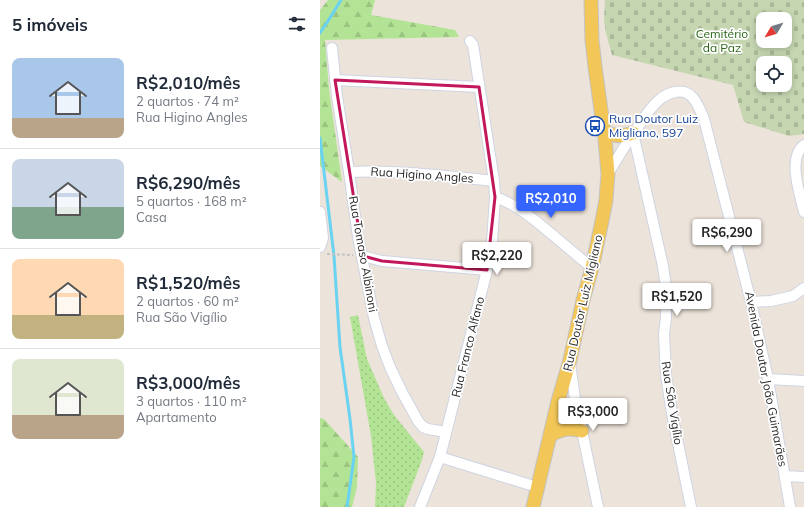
<!DOCTYPE html>
<html lang="pt">
<head>
<meta charset="utf-8">
<style>
	:root { --surface:#fff; --page:#f6f6f7; --text:#1f2937; --muted:#747a83; --line:#e0e1e3; --accent:#3564fe }
	body { margin:0; font-family:Mulish,sans-serif; background:var(--page); color:var(--text); height:100vh; display:flex; flex-direction:column; font-size:15px; white-space:nowrap }
	* { box-sizing:border-box; margin:0 }
	p { font-size:13px; color:var(--muted) }
	.icon { flex:none; width:22px; height:22px; fill:none; stroke:currentColor; stroke-width:2; stroke-linecap:round; stroke-linejoin:round }
	.map { position:relative; flex:1; overflow:hidden }
	.panel { display:flex; flex-direction:column; background:var(--surface); width:320px }
	.panel>* { flex:none }
	.needle { width:26px; rotate:232deg }
	.buttons { position:absolute; left:436px; top:12px; display:grid; gap:8px }
	.buttons a { display:grid; place-items:center; width:36px; height:36px; border-radius:8px; background:var(--surface); box-shadow:0 2px 6px #0003; font-size:20px }
	.price { position:absolute; translate:-50% -34px; padding:0 9px; border-radius:4px; background:#fff; color:#222; font-size:13px; line-height:26px; filter:drop-shadow(0 1px 2px #0008) }
	.price::after { content:''; position:absolute; left:50%; top:24px; width:12px; height:9px; margin-left:-6px; background:inherit; clip-path:polygon(0 0,100% 0,50% 100%) }
	.price.active { background:var(--accent); color:#fff }
	ul { padding:0; list-style:none }
	li { display:flex; align-items:center; gap:12px; height:100px; padding:0 12px }
	li+li { border-top:1px solid var(--line) }
	li span { display:grid; place-items:center; flex:none; width:112px; height:80px; border-radius:8px; color:#555 }
	li>.icon { margin-inline-start:auto }
	span .icon { width:48px; height:48px; fill:#fffc; stroke-width:1 }
	li b { font-size:17px }
	h2 { display:flex; justify-content:space-between; align-items:center; height:48px; padding:0 12px; font-size:17px }
	main { display:flex; flex:1; min-height:0 }
	.map>svg:first-child { display:block }
	.forest { fill:url(#forest-firs) }
	.cemetery { fill:url(#cemetery-stones); fill-rule:evenodd }
	.park { fill:url(#park-dots) }
	.lines { fill:none; stroke-linecap:round; stroke-linejoin:round }
	.stream { stroke:#6ad3f1; stroke-width:3 }
	.minor-casing { stroke:#cfd4e2; stroke-width:12 }
	.major-casing { stroke:#c3c3c3; stroke-width:15 }
	.path { stroke:#c3c3c3; stroke-width:2; stroke-dasharray:3 2; stroke-linecap:butt }
	.minor { stroke:#fff; stroke-width:10 }
	.major { stroke:#f3c757; stroke-width:13 }
	.marked { fill:none; stroke:#c2185b; stroke-width:3; stroke-linejoin:round }
	.labels { text-anchor:middle; stroke-width:3.5; stroke-linejoin:round; paint-order:stroke }
	.park-label { font-size:12px; fill:#2c6718; stroke:#fff }
	.transit-label { font-size:12px; fill:#164399; stroke:#fff; text-anchor:start }
	.street-label { font-size:12px; fill:#292929; stroke:#fff }
</style>
</head>
<body>
<main>
<section class="panel">
<h2>5 imóveis<svg class="icon" aria-label="filters" viewBox="0 0 24 24"><path d="M4 7h16M4 17h16"/><circle cx="9" cy="7" r="2"/><circle cx="15" cy="17" r="2"/></svg></h2>
<ul>
<li><span style="background:linear-gradient(#a9c7e8 75%,#b9a48a 0)"><svg class="icon" aria-label="home" viewBox="0 0 24 24"><path d="M3 11l9-7 9 7M6 9v11h12V9"/></svg></span><div><b>R$2,010/mês</b><p>2 quartos · 74 m²</p><p>Rua Higino Angles</p></div></li>
<li><span style="background:linear-gradient(#c9d6e8 60%,#7fa58c 0)"><svg class="icon" aria-label="home" viewBox="0 0 24 24"><path d="M3 11l9-7 9 7M6 9v11h12V9"/></svg></span><div><b>R$6,290/mês</b><p>5 quartos · 168 m²</p><p>Casa</p></div></li>
<li><span style="background:linear-gradient(#ffd9b3 70%,#c2b280 0)"><svg class="icon" aria-label="home" viewBox="0 0 24 24"><path d="M3 11l9-7 9 7M6 9v11h12V9"/></svg></span><div><b>R$1,520/mês</b><p>2 quartos · 60 m²</p><p>Rua São Vigílio</p></div></li>
<li><span style="background:linear-gradient(#dfe7d0 70%,#b9a48a 0)"><svg class="icon" aria-label="home" viewBox="0 0 24 24"><path d="M3 11l9-7 9 7M6 9v11h12V9"/></svg></span><div><b>R$3,000/mês</b><p>3 quartos · 110 m²</p><p>Apartamento</p></div></li>
</ul>
</section>
<div class="map">
<svg width="484" height="507" viewBox="0 0 484 507">
	<defs>
		<pattern id="forest-firs" width="22" height="20" patternUnits="userSpaceOnUse"><rect width="22" height="20" fill="#b3e495"/><path d="M5 1l3.5 6h-7zM16 11l3.5 6h-7z" fill="#9ac480"/></pattern>
		<pattern id="cemetery-stones" width="16" height="16" patternUnits="userSpaceOnUse"><rect width="16" height="16" fill="#c5d6b1"/><path d="M2 7V4a2 2 0 0 1 4 0v3zM10 15v-3a2 2 0 0 1 4 0v3z" fill="#a9b898"/></pattern>
		<pattern id="park-dots" width="8" height="8" patternUnits="userSpaceOnUse"><rect width="8" height="8" fill="#b3e495"/><path d="M2 2h.1M6 6h.1" fill="none" stroke="#9ac480" stroke-width="1.8" stroke-linecap="round"/></pattern>
	</defs>
	<rect width="100%" height="100%" fill="#ece3da"/>
	<!-- forest -->
	<g class="forest">
		<path d="M8,0H55L51,15L135,30L139,37L5,40L9,89L22,182L0,166V10Z"/>
		<path d="M0,418L4,419L38,457L37,487L32,507H0Z"/>
	</g>
	<!-- cemetery -->
	<path class="cemetery" d="M285,0H484V134L469,136L424,122L413,85L292,55L286,33L284,20ZM443,19H465V41H443ZM443,63H465V85H443Z"/>
	<!-- park -->
	<path class="park" d="M38,315L47,359L64,398L74,415L104,452L102,460L84,507H55L56,483L51,436L30,317Z"/>
	<g class="lines">
		<!-- stream -->
		<g class="stream">
			<path d="M0,33L8,21L21,0"/>
			<path d="M0,138L14,256L20,347L30,419L34,457L27,507"/>
		</g>
		<!-- minor casing -->
		<g class="minor-casing">
			<g id="minor">
				<path d="M12,48L17,96L29,172L38,237L54,318L62,346L70,367L82,392L98,421L103,427L108,429L126,432"/>
				<path d="M15,80L159,87"/>
				<path d="M313,133L343,266L346,287V318L344,334L346,375L352,414L371,507"/>
				<path d="M484,145C467,158 480,194 484,212"/>
				<path d="M29,172C78,170 126,176 174,181"/>
				<path d="M288,174C298,157 308,140 320,124C325,116 331,107 339,100C347,93 361,88 370,95C378,101 380,111 384,119L431,302L448,379L470,507"/>
				<path d="M175,197C198,205 216,221 234,236C247,247 259,257 272,268"/>
				<path d="M0,212L3,238L0,247"/>
				<path d="M43,256L62,261L167,270"/>
				<path d="M431,302L451,301L473,296L484,288"/>
				<path d="M250,364L255,398L278,507"/>
				<path d="M448,379L484,381"/>
				<path d="M120,457L217,487"/>
				<path d="M465,476L484,477"/>
				<path d="M100,507L120,457L167,270L172,242L175,197L174,181L153,45L150,41"/>
			</g>
		</g>
		<!-- major casing -->
		<g class="major-casing">
			<g id="major">
				<path d="M284,131C294,137 303,137 313,133"/>
				<path d="M230,436C240,429 250,427 262,431"/>
				<path d="M213,507L238,401L250,360L263,300L272,268L282,221L286,200L288,174L285,139L275,67L272,40L271,0"/>
			</g>
		</g>
		<!-- path -->
		<path class="path" d="M7,254L33,255"/>
		<!-- minor -->
		<use href="#minor" class="minor"/>
		<!-- major -->
		<use href="#major" class="major"/>
	</g>
	<!-- marked area -->
	<path class="marked" d="M15,80L159,87L175,197L167,270L62,261L43,256Z"/>
	<!-- icons -->
	<defs>
		<g id="bus-ring" transform="scale(1)"><circle r="9.5" fill="#fff" stroke="#1a4fb4" stroke-width="1.5"/><path d="M-5-6H5V4H4V6H2V4H-2V6H-4V4H-5ZM-3.5-4V0h7V-4ZM-3.5 1.2v1.5H-2V1.2ZM2 1.2v1.5H3.5V1.2Z" fill="#1a4fb4"/></g>
	</defs>
	<g fill-rule="evenodd">
		<use href="#bus-ring" x="275" y="126"/>
	</g>
	<g class="labels">
		<!-- park labels -->
		<g class="park-label">
			<text x="402" y="38">Cemitério<tspan x="402" dy="14">da Paz</tspan></text>
		</g>
		<!-- transit labels -->
		<g class="transit-label">
			<text x="289" y="123">Rua Doutor Luiz<tspan x="289" dy="14">Migliano, 597</tspan></text>
		</g>
		<!-- street labels -->
		<g class="street-label">
			<text transform="translate(102 175) rotate(4)" y="4">Rua Higino Angles</text>
			<text transform="translate(43 254) rotate(80)" y="4">Rua Tomaso Albinoni</text>
			<text transform="translate(263 303) rotate(-77)" y="4">Rua Doutor Luiz Migliano</text>
			<text transform="translate(148 347) rotate(-76)" y="4">Rua Franco Alfano</text>
			<text transform="translate(446 379) rotate(79)" y="4">Avenida Doutor João Guimarães</text>
			<text transform="translate(352 403) rotate(81)" y="4">Rua São Vigílio</text>
		</g>
	</g>
</svg>
<div class="buttons">
<a><svg class="needle" viewBox="-14 -14 28 28"><path d="M0-13l5 13h-10z" fill="#e53935"/><path d="M0 13l5-13h-10z" fill="#747a83"/></svg></a>
<a><svg class="icon" aria-label="locate" viewBox="0 0 24 24"><circle cx="12" cy="12" r="6"/><path d="M12 2v4M12 18v4M2 12h4M18 12h4"/></svg></a>
</div>
<b class="price active" style="left:231px;top:219px">R$2,010</b>
<b class="price" style="left:407px;top:253px">R$6,290</b>
<b class="price" style="left:177px;top:276px">R$2,220</b>
<b class="price" style="left:357px;top:317px">R$1,520</b>
<b class="price" style="left:273px;top:432px">R$3,000</b>
</div>
</main>
</body>
</html>
